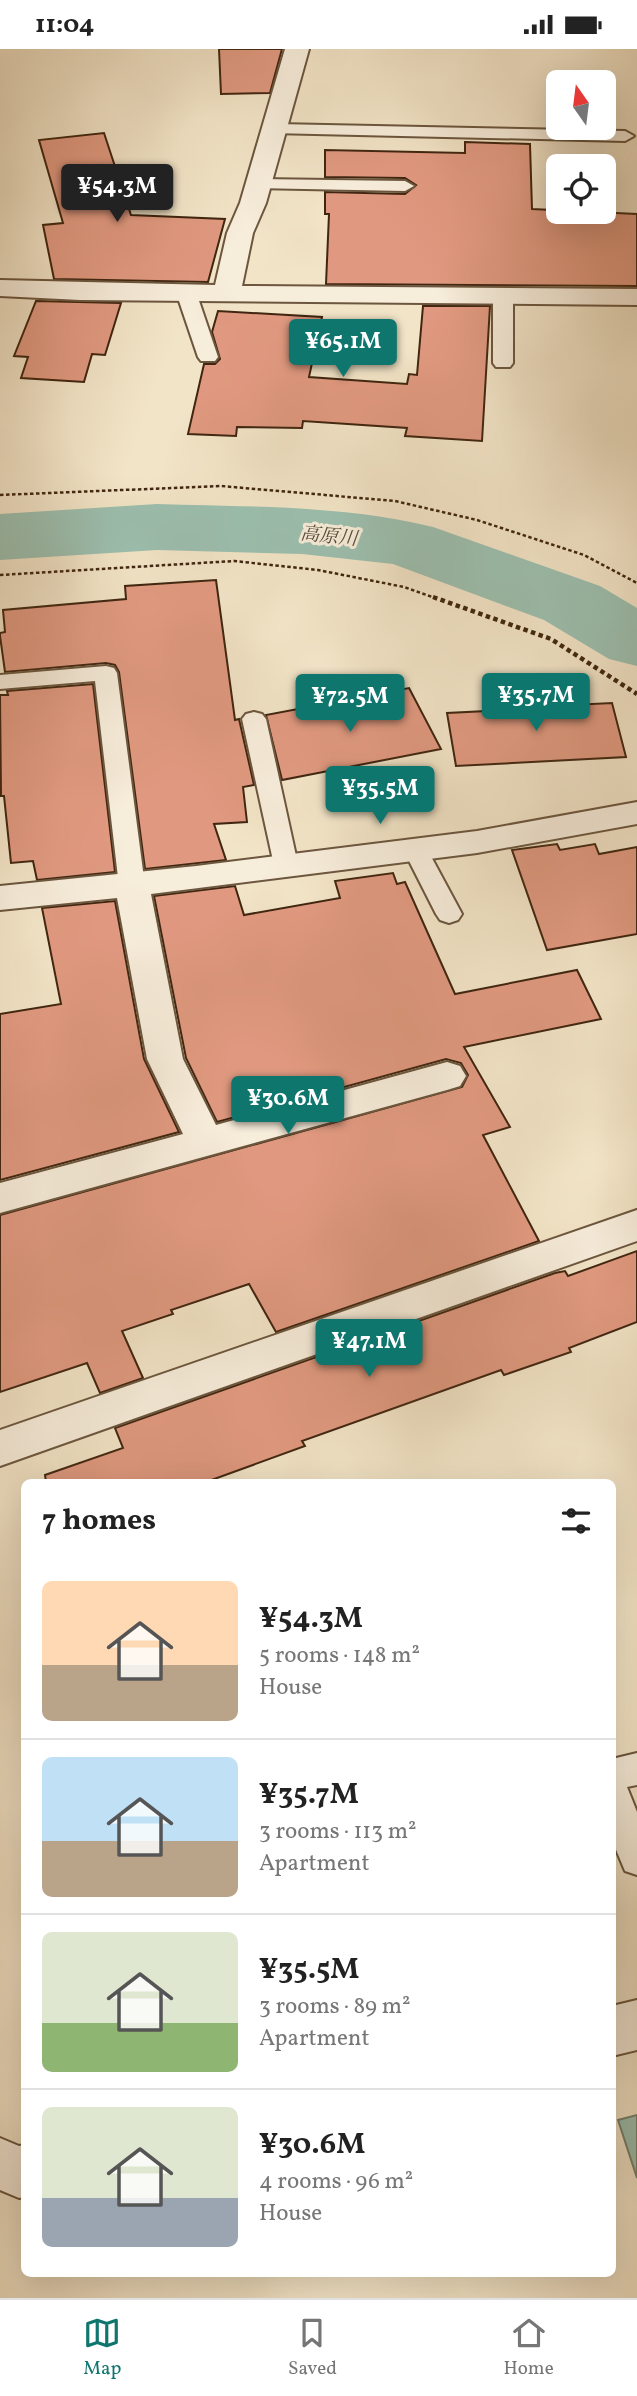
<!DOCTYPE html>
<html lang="en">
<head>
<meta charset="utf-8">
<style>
	:root { --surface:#fff; --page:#f2f2f2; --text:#222; --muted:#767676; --line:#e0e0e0; --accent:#0f766e }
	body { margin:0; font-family:Vollkorn,"Noto Serif JP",serif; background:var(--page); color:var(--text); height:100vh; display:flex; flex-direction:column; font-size:26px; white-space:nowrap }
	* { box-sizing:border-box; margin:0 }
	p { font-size:23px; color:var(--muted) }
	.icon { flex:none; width:38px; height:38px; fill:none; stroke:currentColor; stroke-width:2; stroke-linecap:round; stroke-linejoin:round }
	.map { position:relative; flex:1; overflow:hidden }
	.panel { position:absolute; left:21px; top:1430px; width:595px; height:798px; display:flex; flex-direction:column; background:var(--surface); border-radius:10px; box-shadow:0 7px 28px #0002 }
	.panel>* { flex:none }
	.needle { width:46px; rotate:346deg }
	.tools { position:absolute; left:546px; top:21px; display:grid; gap:14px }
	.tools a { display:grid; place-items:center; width:70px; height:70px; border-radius:10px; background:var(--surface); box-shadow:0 7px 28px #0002; font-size:35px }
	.price { position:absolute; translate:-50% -60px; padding:0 16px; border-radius:7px; background:var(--accent); color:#fff; font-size:23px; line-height:46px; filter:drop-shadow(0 2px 4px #0008) }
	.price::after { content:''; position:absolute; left:50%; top:42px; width:21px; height:16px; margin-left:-10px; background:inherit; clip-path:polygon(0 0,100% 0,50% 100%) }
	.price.selected { background:#222; color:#fff }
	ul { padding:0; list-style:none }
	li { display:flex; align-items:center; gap:21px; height:175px; padding:0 21px }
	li+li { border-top:2px solid var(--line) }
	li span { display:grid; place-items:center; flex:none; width:196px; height:140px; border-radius:10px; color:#555 }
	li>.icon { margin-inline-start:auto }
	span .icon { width:84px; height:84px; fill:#fffc; stroke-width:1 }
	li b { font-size:30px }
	h2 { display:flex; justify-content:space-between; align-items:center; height:84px; padding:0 21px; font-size:30px }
	.status { display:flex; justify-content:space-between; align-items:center; height:49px; padding:0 35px; background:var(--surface); direction:ltr }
	.status svg { height:19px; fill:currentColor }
	.dock { display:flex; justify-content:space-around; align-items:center; height:98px; border-top:2px solid var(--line); background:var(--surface); font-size:19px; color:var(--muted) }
	.dock a { display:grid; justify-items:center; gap:4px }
	.dock .selected { color:var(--accent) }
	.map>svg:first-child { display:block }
	.water { fill:#9cbfaf; stroke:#77826f; stroke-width:2 }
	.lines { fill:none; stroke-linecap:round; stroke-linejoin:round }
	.river { fill:#9cbfaf; fill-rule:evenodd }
	.building { fill:#e09980; stroke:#402610; stroke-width:2 }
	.lane-casing { stroke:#6c563e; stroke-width:4 }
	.street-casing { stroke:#6c563e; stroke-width:4 }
	.path-far1 { stroke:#402610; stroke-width:2.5; stroke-dasharray:3.5 2.5; stroke-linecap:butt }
	.path { stroke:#402610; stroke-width:4.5; stroke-dasharray:4.5 3.5; stroke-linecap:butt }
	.lane { fill:#f7eddb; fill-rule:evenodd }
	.street { fill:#f7eddb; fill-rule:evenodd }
	.labels { text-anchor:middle; stroke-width:6; stroke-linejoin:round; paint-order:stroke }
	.far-water-label { font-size:19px; font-style:italic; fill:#574c38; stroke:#f7eddb }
</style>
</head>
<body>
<div class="status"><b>11:04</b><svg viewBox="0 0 49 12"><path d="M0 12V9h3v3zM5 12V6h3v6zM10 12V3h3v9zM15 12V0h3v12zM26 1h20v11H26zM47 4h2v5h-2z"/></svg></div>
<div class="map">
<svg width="637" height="2249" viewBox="0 0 637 2249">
	<rect width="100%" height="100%" fill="#f2e4c7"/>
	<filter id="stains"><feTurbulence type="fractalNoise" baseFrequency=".00286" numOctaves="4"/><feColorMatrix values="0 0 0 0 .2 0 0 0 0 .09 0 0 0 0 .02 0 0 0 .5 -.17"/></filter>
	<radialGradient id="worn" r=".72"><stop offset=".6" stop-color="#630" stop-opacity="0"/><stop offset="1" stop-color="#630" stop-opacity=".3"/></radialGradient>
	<!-- water -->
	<path class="water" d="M637,2066V2129L618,2071Z"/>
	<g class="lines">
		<!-- river -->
		<path class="river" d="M157,455C249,458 343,456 433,478L600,537L637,559V617L609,610L544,571L393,515L302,505L157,501L0,511V465Z"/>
	</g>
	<!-- building -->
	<g class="building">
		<path d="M219,0H282L270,44L221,45Z"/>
		<path d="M104,84L131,166L225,170L208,233L54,230L43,176L63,174L39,91Z"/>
		<path d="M465,93L530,95L532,160L637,165V237L326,235L329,165H325V143L405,145L416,136L405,129L325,128V101L465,104Z"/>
		<path d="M36,252L121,254L105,306L92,305L84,333L21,329L28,308L14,307Z"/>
		<path d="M423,257H490L482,392L405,387L407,379L303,372L302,379L237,378L236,387L188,385L204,315H215L220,310L212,283L218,262L322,268L309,328L407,335L409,325L417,326Z"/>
		<path d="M216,531L235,671L239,670L254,736L243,738L247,773L214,775L226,811L145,820L119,623L115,616L106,614L5,623L0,587V584L5,583L3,561L126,550L125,537Z"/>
		<path d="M93,635L115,823L37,831L33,812L11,814L4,747H1L0,646H8L7,642Z"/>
		<path d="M409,639L441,700L282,731L266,666Z"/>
		<path d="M570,648L572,656L612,654L626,708L456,717L447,664L507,661L505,651Z"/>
		<path d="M557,795L560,801L595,795L599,805L637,798V885L547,901L512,801Z"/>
		<path d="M393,824L397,835L405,833L455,945L577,921L601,970L464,998L510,1078L483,1086L539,1192L276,1283L249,1235L171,1261L173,1265L122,1282L143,1329L100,1344L87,1314L0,1343V1166L462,1038L468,1026L461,1014L446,1010L217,1073L186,1009L154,847L235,837L244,866L340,849L335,832Z"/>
		<path d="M115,852L144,1010L179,1083L0,1131V965L61,955L42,859Z"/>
		<path d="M637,1202V1273L569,1299L571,1303L504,1326L501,1321L302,1392L305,1397L206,1433H46L45,1426L123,1399L115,1379L555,1224L565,1222L568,1227Z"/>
	</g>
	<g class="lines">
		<!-- lane casing -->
		<g class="lane-casing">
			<g id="lane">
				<path d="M277,75L625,82L634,87L625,92L271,84L268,80Z"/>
				<path d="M259,130L405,132L414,137L405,142L253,139L250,135L253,131Z"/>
				<path d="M186,237L196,243L218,308L215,312H201L198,308L176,243Z"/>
				<path d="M503,241L513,247V314L510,318H496L493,314V247Z"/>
				<path d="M106,617L114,619L117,624L145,837L141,843L132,846L123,843L119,837L95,632L0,640V626Z"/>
				<path d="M254,663L262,665L266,670L298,816L295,822L286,824L277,822L274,816L242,670L246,665Z"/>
				<path d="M415,792L424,794L427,800L462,865L458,871L449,874L440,871L436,865L403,800L406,794Z"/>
				<path d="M637,1704V1736L627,1738L637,1763V1826L625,1822L612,1791V1710Z"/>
			</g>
		</g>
		<!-- street casing -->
		<g class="street-casing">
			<g id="street">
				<path d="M285,0H309L266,154L253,184L242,237L637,240V256L80,251L0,247V231L215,236L227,184L240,154Z"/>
				<path d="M637,753V775L477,804L151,845L183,1010L216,1076L447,1013L460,1017L466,1027L460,1037L447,1041L0,1164V1134L183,1085L147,1010L117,849L0,861V837L196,817L477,782Z"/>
				<path d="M637,1161V1192L0,1417V1381Z"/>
				<path d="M637,1951V2001L612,2007V1957Z"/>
				<path d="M0,2089L19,2097L24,2096V2148L19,2149L0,2141Z"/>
			</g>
		</g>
		<!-- path-far1 -->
		<g class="path-far1">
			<path d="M0,446L221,437L395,452L477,471L584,506L637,534"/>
			<path d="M0,526L234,512L318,521L404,538L438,550"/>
		</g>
		<!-- path -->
		<path class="path" d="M433,548L551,590L637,645"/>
		<!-- lane -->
		<use href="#lane" class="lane"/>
		<!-- street -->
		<use href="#street" class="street"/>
	</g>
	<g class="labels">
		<!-- far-water labels -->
		<g class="far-water-label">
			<text transform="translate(329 486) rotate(6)" y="7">高原川</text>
		</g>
	</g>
	<rect width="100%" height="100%" filter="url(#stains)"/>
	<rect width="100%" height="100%" fill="url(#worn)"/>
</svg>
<div class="tools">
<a><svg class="needle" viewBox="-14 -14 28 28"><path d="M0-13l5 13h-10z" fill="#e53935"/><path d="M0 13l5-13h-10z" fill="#767676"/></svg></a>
<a><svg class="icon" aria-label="locate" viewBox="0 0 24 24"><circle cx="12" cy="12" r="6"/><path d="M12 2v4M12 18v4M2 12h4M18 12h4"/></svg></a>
</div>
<b class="price selected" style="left:117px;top:175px">¥54.3M</b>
<b class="price" style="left:343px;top:330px">¥65.1M</b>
<b class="price" style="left:536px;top:684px">¥35.7M</b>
<b class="price" style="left:350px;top:685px">¥72.5M</b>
<b class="price" style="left:380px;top:777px">¥35.5M</b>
<b class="price" style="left:288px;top:1087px">¥30.6M</b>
<b class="price" style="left:369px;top:1330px">¥47.1M</b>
<section class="panel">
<h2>7 homes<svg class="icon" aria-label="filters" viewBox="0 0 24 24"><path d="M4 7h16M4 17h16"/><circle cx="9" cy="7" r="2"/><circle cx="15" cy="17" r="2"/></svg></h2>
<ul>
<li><span style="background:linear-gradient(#ffd9b3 60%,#b9a48a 0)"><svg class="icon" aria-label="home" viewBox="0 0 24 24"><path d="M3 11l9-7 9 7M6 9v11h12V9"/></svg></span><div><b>¥54.3M</b><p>5 rooms · 148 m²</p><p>House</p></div></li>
<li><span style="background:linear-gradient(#bfe0f5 60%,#b9a48a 0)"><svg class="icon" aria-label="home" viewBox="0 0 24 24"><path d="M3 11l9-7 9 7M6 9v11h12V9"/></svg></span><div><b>¥35.7M</b><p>3 rooms · 113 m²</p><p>Apartment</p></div></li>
<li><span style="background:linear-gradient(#dfe7d0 65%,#8fb573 0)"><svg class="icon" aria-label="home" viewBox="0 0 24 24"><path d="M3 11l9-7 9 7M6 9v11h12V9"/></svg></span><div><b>¥35.5M</b><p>3 rooms · 89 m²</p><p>Apartment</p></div></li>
<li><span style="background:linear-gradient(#dfe7d0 65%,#9aa5b1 0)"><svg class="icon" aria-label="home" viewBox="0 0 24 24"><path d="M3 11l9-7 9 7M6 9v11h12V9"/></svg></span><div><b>¥30.6M</b><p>4 rooms · 96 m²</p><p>House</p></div></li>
</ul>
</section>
</div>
<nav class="dock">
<a class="selected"><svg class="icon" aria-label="map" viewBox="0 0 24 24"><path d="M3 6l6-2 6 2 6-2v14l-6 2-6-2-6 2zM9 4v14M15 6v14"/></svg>Map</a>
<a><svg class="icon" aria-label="saved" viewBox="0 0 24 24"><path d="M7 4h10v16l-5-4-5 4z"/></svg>Saved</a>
<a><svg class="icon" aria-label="home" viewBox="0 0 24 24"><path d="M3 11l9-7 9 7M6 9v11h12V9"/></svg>Home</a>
</nav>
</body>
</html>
